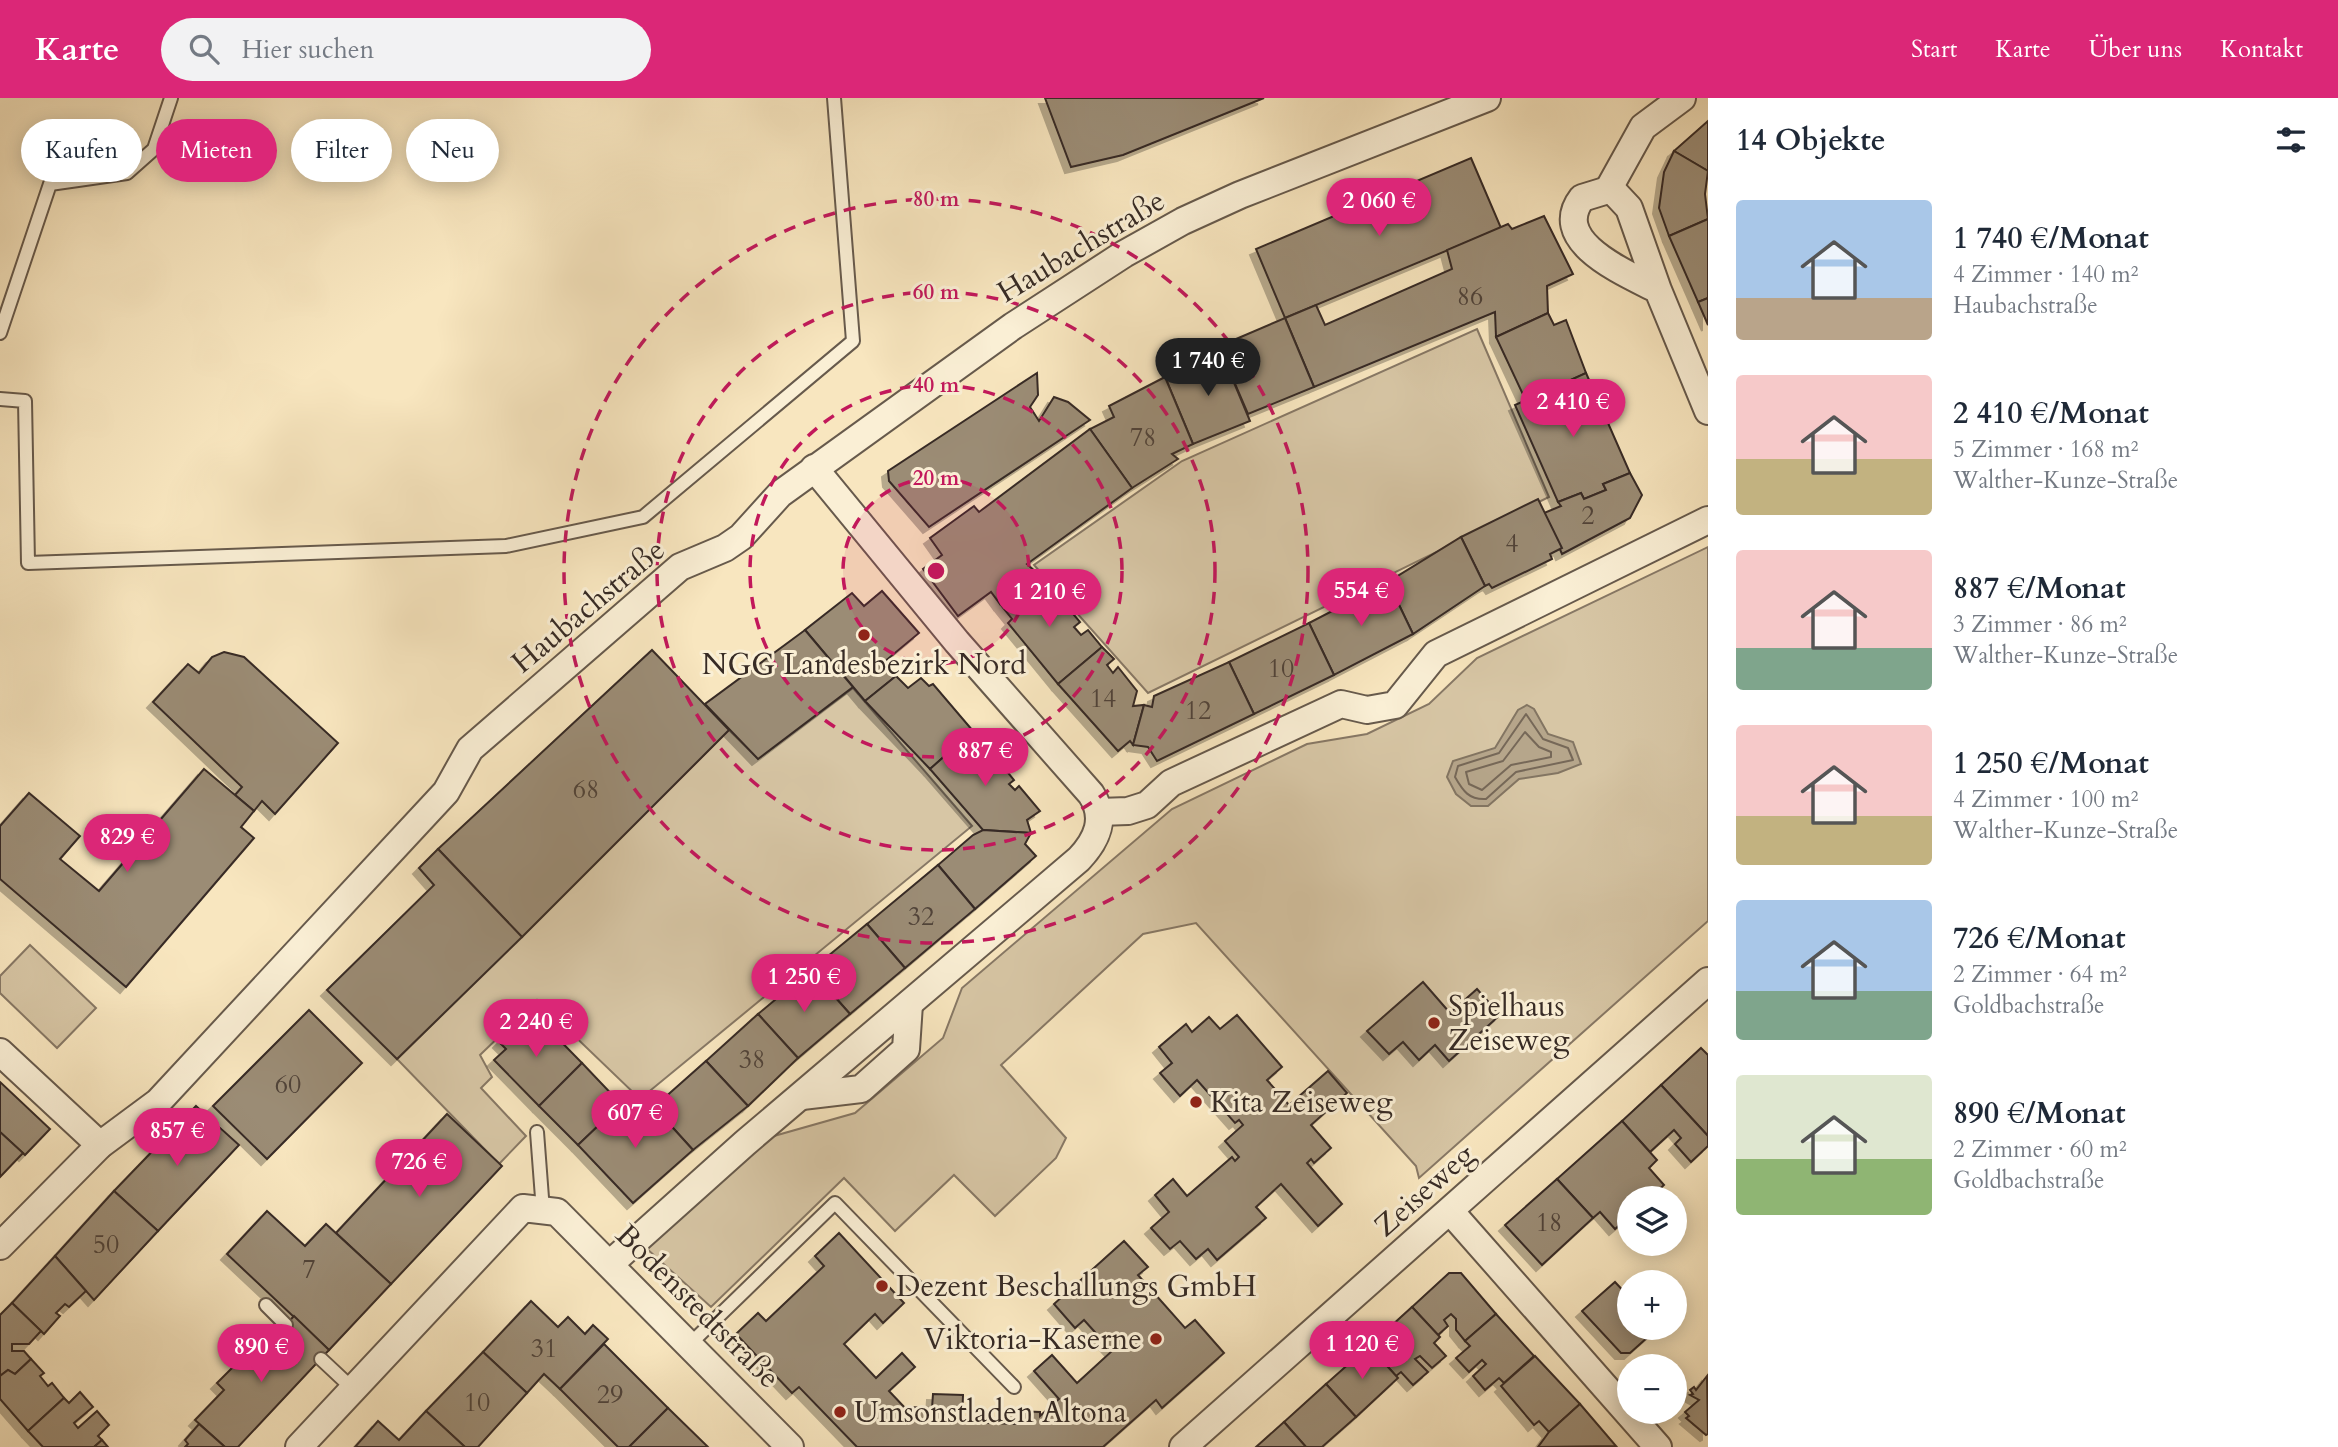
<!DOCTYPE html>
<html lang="de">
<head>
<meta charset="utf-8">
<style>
	:root { --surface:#fff; --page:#f2f2f3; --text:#1f2937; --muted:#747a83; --accent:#db2777 }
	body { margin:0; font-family:Cardo,serif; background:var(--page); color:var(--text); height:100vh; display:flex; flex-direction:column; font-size:26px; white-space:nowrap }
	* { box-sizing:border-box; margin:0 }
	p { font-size:23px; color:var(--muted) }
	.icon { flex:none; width:38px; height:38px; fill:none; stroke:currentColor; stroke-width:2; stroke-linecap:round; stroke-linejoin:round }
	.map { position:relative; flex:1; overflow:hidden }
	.drawer { display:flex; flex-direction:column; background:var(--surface); width:630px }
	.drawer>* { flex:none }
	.banner { position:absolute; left:21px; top:21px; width:665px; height:63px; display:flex; gap:14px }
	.fabs { position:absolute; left:1617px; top:1088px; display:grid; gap:14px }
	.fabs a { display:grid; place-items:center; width:70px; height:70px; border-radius:50%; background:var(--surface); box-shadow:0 4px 18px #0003; font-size:35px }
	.price { position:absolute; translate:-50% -60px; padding:0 16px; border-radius:24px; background:var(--accent); color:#fff; font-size:23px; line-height:46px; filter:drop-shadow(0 2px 4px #0008) }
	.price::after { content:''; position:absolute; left:50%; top:42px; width:21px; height:16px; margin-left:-10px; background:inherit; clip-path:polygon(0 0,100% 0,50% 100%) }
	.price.selected { background:#222; color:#fff }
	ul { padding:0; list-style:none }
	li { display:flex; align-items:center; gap:21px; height:175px; padding:0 28px }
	li span { display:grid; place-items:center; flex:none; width:196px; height:140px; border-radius:7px; color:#555 }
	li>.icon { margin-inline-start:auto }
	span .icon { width:84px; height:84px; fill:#fffc; stroke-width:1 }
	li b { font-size:30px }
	h2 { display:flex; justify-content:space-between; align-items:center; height:84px; padding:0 28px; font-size:30px }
	.pill { padding:0 24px; border-radius:32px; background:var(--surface); box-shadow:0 4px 18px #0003; font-size:24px; line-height:63px }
	.pill.selected { background:var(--accent); color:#fff }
	header { display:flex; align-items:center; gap:42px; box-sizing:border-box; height:98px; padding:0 35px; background:var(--accent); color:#fff }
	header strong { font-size:33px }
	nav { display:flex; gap:38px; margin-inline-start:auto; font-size:24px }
	.search { width:490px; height:63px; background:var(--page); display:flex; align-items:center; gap:18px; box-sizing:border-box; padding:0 24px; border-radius:38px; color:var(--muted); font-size:26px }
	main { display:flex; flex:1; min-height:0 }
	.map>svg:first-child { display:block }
	.green { fill:#d7c6a5; stroke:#877865; stroke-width:2 }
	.water { fill:#b6a68b; stroke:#837562; stroke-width:2 }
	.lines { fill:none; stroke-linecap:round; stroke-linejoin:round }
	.shore { stroke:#766858; stroke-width:2 }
	.building { fill:#9b8c75; stroke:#372b25; stroke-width:2; filter:url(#shadow) }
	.service-casing { stroke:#675a4c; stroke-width:16 }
	.minor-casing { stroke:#675a4c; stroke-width:30 }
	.service { stroke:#faefd5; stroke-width:12 }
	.minor { stroke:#faefd5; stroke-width:26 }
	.ring { fill:none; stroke:#c2185b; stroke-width:3.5; stroke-dasharray:12 9 }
	.poi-dot { fill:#8f2418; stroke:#faefd5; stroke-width:2.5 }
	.labels { text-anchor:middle; stroke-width:6; stroke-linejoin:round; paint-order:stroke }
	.number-label { font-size:26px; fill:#504339 }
	.street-label { font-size:30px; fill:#372b25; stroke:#faefd5 }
	.poi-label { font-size:30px; fill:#372b25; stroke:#faefd5; text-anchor:start }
	.centre { fill:#c2185b; stroke:#faefd5; stroke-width:3.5 }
	.ring-label { font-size:21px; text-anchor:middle; font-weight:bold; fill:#c2185b; stroke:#faefd5; stroke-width:6; stroke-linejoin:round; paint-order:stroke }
</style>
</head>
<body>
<header>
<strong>Karte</strong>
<div class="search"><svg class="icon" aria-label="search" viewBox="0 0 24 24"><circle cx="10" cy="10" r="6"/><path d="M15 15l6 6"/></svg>Hier suchen</div>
<nav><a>Start</a><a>Karte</a><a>Über uns</a><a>Kontakt</a></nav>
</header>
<main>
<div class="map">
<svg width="1708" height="1349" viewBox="0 0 1708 1349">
	<defs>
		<filter id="shadow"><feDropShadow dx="-6" dy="6" stdDeviation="0" flood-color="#0004"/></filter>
	</defs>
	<rect width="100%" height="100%" fill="#f8e6bf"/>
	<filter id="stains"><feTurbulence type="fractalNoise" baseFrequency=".00286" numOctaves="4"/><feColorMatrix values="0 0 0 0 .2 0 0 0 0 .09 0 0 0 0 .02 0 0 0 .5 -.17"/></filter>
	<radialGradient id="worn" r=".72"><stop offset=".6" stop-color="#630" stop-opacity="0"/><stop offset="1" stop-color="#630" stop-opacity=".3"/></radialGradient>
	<!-- green -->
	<g class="green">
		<path d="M1477,231L1549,399L1148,595L1034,467L1182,363Z"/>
		<path d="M1708,449V823L1419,1080L1416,1068L1196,825L1143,836L1001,967L1066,1040L1056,1060L995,1118L954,1077L895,1133L844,1080L711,1209L646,1150L767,1040L855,1015L943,940L962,890L1172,711L1307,646L1367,636L1429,606L1477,560Z"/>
		<path d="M853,590L972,728L640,1001L537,902L480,957L492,979L481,990L526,1038L499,1066L397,961L729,632L758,661Z"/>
		<path d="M30,847L96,910L57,950L0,895V878Z"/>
	</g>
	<!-- water -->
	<path class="water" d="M1527,607L1534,611L1548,636L1573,644L1581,666L1558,675L1519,681L1488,708H1471L1456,696L1447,679L1453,663L1495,650L1518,612Z"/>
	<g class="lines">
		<!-- shore -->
		<g class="shore">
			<path d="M1526,616L1543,641L1568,650L1573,662L1516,674L1486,701C1469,702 1463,693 1455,679L1458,668L1499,655Z"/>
			<path d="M1525,634L1539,649L1551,654V659L1511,667L1482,692L1469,686L1466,674L1503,663Z"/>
		</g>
	</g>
	<!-- building -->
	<g class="building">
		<path d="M1045,0H1264L1123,57L1071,69Z"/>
		<path d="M1708,23V73L1674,53Z"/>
		<path d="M1674,53L1708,73L1705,96L1708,121L1669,138L1659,110L1664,74Z"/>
		<path d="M1471,60L1501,130L1285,220L1256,151Z"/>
		<path d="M1544,118L1573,176L1547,188L1548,215L1496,239L1495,214L1314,289L1285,220L1316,207L1325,227L1452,171L1447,152L1508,126L1512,131Z"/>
		<path d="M1708,121V200L1698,204L1669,138Z"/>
		<path d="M1708,200V227L1698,204Z"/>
		<path d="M1548,215L1554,227L1566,222L1586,275L1526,303L1496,239Z"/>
		<path d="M1285,220L1314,289L1248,316L1220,251L1231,247L1229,244Z"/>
		<path d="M1220,251L1250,323L1193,346L1165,279L1207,261L1205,258Z"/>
		<path d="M1037,275L1038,297L1030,309L1039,323L1054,299L1068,304L1090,322L929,429L889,383L888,373Z"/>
		<path d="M1586,275L1630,375L1603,386L1606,392L1584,401L1581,395L1558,404L1515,307Z"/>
		<path d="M1165,279L1193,346L1172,356L1178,361L1132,390L1090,331L1114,319L1109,308Z"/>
		<path d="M1090,331L1132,390L1027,466L1038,476L1000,506L991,494L958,518L923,471L942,457L930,440L974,408L979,414Z"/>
		<path d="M1630,375L1642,397L1630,420L1562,456L1544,415L1561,408L1558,404L1581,395L1584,401L1606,392L1603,386Z"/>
		<path d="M1538,401L1562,450L1550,456L1552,461L1492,490L1489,486L1485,488L1461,439Z"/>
		<path d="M1461,439L1485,488L1413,536L1388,484Z"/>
		<path d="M1038,476L1052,493L1048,497L1053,504L1059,499L1080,524L1074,529L1081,537L1088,532L1102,549L1058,586L1008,525L1012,521L1000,506Z"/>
		<path d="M1388,484L1413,536L1334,577L1309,525Z"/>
		<path d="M882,493L919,535L884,564L896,578L865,603L805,532L852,495L864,508Z"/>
		<path d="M1309,525L1334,577L1254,616L1229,564Z"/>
		<path d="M805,532L853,589L758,661L705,606Z"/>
		<path d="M1102,549L1114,561L1107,567L1113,575L1118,569L1137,593L1133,608L1144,607L1133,647L1130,643L1118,653L1058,586Z"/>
		<path d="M652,552L729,632L522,839L438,751Z"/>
		<path d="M224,554L244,559L338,645L275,716L262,703L254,713L235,697L242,689L153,604L188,566L199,575L212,559Z"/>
		<path d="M1229,564L1254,616L1157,663L1148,649L1133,647L1144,607L1152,609L1154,598Z"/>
		<path d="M896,578L908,590L921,580L929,588L933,586L973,633L930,671L865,603Z"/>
		<path d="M973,633L986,650L981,654L986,659L992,655L1014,682L1009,686L1015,692L1019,688L1040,713L1027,722L1031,735L983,732L930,671Z"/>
		<path d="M204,671L254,713L241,729L254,740L126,889L0,781V728L29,695L80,738L60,761L99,793Z"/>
		<path d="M983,732L1031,735L1025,746L1036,758L975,811L938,767L973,737Z"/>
		<path d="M438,751L522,839L397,961L327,892L434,787L419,770Z"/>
		<path d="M938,767L975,811L905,870L867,826Z"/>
		<path d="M867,826L905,870L850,916L811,872Z"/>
		<path d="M811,872L850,916L798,960L758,916Z"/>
		<path d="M1423,884L1450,915L1477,891L1500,917L1449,963L1435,947L1419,962L1403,944L1389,956L1367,933Z"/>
		<path d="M309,912L362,965L267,1061L213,1008Z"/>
		<path d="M531,913L582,965L539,1008L494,962L506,951L499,944Z"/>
		<path d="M758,916L798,960L748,1008L706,963Z"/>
		<path d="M1237,917L1282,969L1267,982L1289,1007L1328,973L1347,995L1311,1027L1331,1050L1314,1065L1311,1061L1307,1065L1342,1106L1318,1128L1281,1086L1256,1109L1266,1120L1217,1162L1208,1151L1196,1161L1180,1143L1170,1151L1151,1130L1169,1114L1155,1097L1173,1081L1187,1098L1232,1059L1235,1063L1239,1059L1225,1043L1243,1027L1239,1022L1235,1025L1197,982L1180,998L1160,975L1172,965L1159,949L1186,926L1192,934L1209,919L1220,931Z"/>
		<path d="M1701,950L1708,957V1038L1661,987Z"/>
		<path d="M706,963L748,1008L693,1052L654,1009Z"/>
		<path d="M582,965L621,1006L578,1047L539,1008Z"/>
		<path d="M0,984L50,1031L25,1057L0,1034Z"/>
		<path d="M1661,987L1708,1038V1048L1691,1064L1675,1046L1681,1040L1674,1032L1650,1054L1622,1023Z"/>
		<path d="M621,1006L628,1013L648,1015L654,1009L693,1052L633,1105L578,1047Z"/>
		<path d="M196,1008L239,1047L158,1133L114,1093Z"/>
		<path d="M447,1016L502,1068L391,1186L336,1135Z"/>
		<path d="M1622,1023L1657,1062L1649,1070L1664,1087L1649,1101H1629V1119L1615,1131L1600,1114L1593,1120L1557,1081Z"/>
		<path d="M0,1034L23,1055L0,1079Z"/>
		<path d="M1557,1081L1593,1120L1542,1167L1505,1127Z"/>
		<path d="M114,1093L158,1133L94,1202L55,1158Z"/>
		<path d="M267,1113L305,1148L326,1126L391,1186L329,1252L227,1156Z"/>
		<path d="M839,1135L904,1205L883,1225L875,1216L844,1246L876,1280L902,1255L915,1269L889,1293L907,1312L908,1309L932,1310L933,1296L963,1297L962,1324L1016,1326V1313L1040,1314V1318L1059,1301L1034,1273L1052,1257L1077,1285L1112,1253L1084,1222L1075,1230L1054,1206L1124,1143L1148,1169L1138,1177L1185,1230L1195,1222L1224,1255L1162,1310L1156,1302L1103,1349H857L799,1289L792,1295L736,1236L758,1215L766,1223L824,1168L815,1158Z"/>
		<path d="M55,1158L86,1193L69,1209L65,1206L56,1215L60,1218L44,1236L12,1205Z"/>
		<path d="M1449,1175H1461L1496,1216L1465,1243L1456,1232V1221L1451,1216L1444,1222L1448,1228L1438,1237L1412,1209Z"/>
		<path d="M1615,1184L1629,1199V1230H1658L1630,1255H1621L1582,1213Z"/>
		<path d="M531,1203L558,1229L568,1219L585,1236L593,1227L608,1241L560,1291L544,1276L527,1295L483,1254Z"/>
		<path d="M12,1205L41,1233L29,1246H12V1253H24L31,1261L15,1276L8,1272L0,1278V1217Z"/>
		<path d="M1412,1209L1440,1239L1434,1245L1446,1258L1432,1270L1420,1258L1415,1261L1428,1274L1413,1287L1401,1274L1396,1278L1369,1248Z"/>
		<path d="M1496,1216L1534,1258L1504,1285L1499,1280L1485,1292L1473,1278L1486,1266L1482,1262L1469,1274L1456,1260L1470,1248L1465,1243Z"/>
		<path d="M294,1218L329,1252L238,1349H225L195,1322L224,1292L217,1285L240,1262L247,1268Z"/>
		<path d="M604,1246L668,1310L629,1349H618L560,1291Z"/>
		<path d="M1369,1248L1398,1280L1356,1319L1326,1286Z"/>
		<path d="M483,1254L527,1295L478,1349H465L426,1313Z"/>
		<path d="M1535,1258L1580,1306L1549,1334L1539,1323L1534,1327L1501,1288Z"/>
		<path d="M31,1261L44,1275L40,1278L48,1288L52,1285L64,1300L28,1333L0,1301V1278L8,1272L15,1276Z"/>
		<path d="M1707,1278L1708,1336L1706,1337L1686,1320L1689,1318L1685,1314L1699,1302L1690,1297L1693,1296L1690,1292L1694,1289L1696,1292Z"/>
		<path d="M1326,1286L1356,1319L1322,1349H1306L1284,1324Z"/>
		<path d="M80,1294L93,1309L74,1325L78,1330L97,1313L109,1327L98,1338L102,1342L94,1349H43L28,1333L64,1300L69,1305Z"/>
		<path d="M1580,1306L1616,1348L1538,1349L1549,1334Z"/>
		<path d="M668,1310L708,1349H629Z"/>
		<path d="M426,1313L465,1349H355L378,1323L399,1342Z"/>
		<path d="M1284,1324L1306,1349H1256Z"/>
		<path d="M199,1326L225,1349H185L188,1346L185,1342Z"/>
		<path d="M102,1342L108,1349H94Z"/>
	</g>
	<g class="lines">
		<!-- service casing -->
		<g class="service-casing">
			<g id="service">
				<path d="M0,235L50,86L127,75L154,51L171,0"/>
				<path d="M0,301L25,303L28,465L506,448L643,419L853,243L834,0"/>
				<path d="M537,1034L543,1113"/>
				<path d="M266,1207L286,1227"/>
				<path d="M690,1246L835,1105L1014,1289"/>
				<path d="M321,1261L353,1291"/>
			</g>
		</g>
		<!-- minor casing -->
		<g class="minor-casing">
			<g id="minor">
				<path d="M1608,92L1643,29L1682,0"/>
				<path d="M1658,192C1628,176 1548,144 1582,100L1608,92L1614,94L1629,110L1658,192L1708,313"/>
				<path d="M1099,714L1128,713L1147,707L1171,685L1341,606L1367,612L1395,607L1436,556L1708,422"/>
				<path d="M0,954L100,1047"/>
				<path d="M802,998L861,991L906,951L909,906"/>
				<path d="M1450,1113L1658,1349"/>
				<path d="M0,1148L100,1047L158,1004L446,694L470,651L680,469L725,450L741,439L780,396L1013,228L1124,156L1183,123L1240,97L1487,0"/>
				<path d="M611,1165L745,1045L1079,761C1097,742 1107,720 1091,696L957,544L814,370"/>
				<path d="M299,1349L523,1110L557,1114L790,1349"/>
				<path d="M1183,1349L1708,883"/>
			</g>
		</g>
		<!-- service -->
		<use href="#service" class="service"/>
		<!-- minor -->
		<use href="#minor" class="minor"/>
	</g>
	<!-- distance rings -->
	<circle cx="936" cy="473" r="93" fill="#c2185b" fill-opacity=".12"/>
	<g class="ring">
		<circle cx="936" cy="473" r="93"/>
		<circle cx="936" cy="473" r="186"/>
		<circle cx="936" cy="473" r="279"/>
		<circle cx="936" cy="473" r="372"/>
	</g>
	<!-- markers -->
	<g class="poi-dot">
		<circle cx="864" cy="537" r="7"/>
		<circle cx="1434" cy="925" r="7"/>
		<circle cx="1196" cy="1004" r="7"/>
		<circle cx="882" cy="1188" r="7"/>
		<circle cx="1156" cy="1241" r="7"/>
		<circle cx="840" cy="1314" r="7"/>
	</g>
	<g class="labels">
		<!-- number labels -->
		<g class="number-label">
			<text x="1470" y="207">86</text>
			<text x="1143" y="348">78</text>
			<text x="1588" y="426">2</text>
			<text x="1512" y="454">4</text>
			<text x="1281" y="579">10</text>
			<text x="1103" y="609">14</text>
			<text x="1198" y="621">12</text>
			<text x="586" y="700">68</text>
			<text x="921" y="827">32</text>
			<text x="752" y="970">38</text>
			<text x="288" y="995">60</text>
			<text x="1549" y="1133">18</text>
			<text x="106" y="1155">50</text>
			<text x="309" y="1180">7</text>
			<text x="544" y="1259">31</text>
			<text x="610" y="1305">29</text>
			<text x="477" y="1313">10</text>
		</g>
		<!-- street labels -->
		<g class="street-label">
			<text transform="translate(1081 148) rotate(-31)" y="10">Haubachstraße</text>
			<text transform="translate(588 508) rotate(-40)" y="10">Haubachstraße</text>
			<text transform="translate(1424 1092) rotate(-42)" y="10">Zeiseweg</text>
			<text transform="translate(698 1208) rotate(45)" y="10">Bodenstedtstraße</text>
		</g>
		<!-- poi labels -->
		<g class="poi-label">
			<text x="864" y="576" text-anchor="middle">NGG Landesbezirk Nord</text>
			<text x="1448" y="918">Spielhaus<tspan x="1448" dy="34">Zeiseweg</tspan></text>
			<text x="1210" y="1014">Kita Zeiseweg</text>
			<text x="896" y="1198">Dezent Beschallungs GmbH</text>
			<text x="1142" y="1251" text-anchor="end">Viktoria-Kaserne</text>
			<text x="854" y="1324">Umsonstladen Altona</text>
		</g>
	</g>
	<circle cx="936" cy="473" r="10" class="centre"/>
	<g class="ring-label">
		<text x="936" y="108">80 m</text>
		<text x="936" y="201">60 m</text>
		<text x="936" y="294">40 m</text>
		<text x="936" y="387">20 m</text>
	</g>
	<rect width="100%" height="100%" filter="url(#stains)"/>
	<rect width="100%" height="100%" fill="url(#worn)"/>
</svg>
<div class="fabs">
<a><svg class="icon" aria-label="layers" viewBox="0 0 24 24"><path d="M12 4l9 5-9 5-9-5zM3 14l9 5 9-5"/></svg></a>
<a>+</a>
<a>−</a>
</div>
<b class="price" style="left:1379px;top:140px">2 060 €</b>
<b class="price selected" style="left:1208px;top:300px">1 740 €</b>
<b class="price" style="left:1573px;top:341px">2 410 €</b>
<b class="price" style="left:1361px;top:530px">554 €</b>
<b class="price" style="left:1049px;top:531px">1 210 €</b>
<b class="price" style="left:985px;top:690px">887 €</b>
<b class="price" style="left:127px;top:776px">829 €</b>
<b class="price" style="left:804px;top:916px">1 250 €</b>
<b class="price" style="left:536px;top:961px">2 240 €</b>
<b class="price" style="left:635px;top:1052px">607 €</b>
<b class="price" style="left:177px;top:1070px">857 €</b>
<b class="price" style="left:419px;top:1101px">726 €</b>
<b class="price" style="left:1362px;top:1283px">1 120 €</b>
<b class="price" style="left:261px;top:1286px">890 €</b>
<div class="banner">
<a class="pill">Kaufen</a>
<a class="pill selected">Mieten</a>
<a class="pill">Filter</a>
<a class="pill">Neu</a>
</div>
</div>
<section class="drawer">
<h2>14 Objekte<svg class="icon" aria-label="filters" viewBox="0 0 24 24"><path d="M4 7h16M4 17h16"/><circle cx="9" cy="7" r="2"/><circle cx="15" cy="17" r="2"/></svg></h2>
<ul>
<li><span style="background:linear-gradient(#a9c7e8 70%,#b9a48a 0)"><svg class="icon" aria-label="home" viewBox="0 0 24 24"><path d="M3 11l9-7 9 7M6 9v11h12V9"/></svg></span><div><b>1 740 €/Monat</b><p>4 Zimmer · 140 m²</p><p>Haubachstraße</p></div></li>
<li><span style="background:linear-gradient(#f6c9c9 60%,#c2b280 0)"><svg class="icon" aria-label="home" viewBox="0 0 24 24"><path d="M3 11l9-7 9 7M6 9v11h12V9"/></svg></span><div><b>2 410 €/Monat</b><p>5 Zimmer · 168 m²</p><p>Walther-Kunze-Straße</p></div></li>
<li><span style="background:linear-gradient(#f6c9c9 70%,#7fa58c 0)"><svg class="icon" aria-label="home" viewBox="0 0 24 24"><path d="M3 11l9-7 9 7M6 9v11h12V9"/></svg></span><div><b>887 €/Monat</b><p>3 Zimmer · 86 m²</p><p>Walther-Kunze-Straße</p></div></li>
<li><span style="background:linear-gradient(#f6c9c9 65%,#c2b280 0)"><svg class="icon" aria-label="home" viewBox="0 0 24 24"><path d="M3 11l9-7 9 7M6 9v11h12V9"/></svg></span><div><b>1 250 €/Monat</b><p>4 Zimmer · 100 m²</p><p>Walther-Kunze-Straße</p></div></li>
<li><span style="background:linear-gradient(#a9c7e8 65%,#7fa58c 0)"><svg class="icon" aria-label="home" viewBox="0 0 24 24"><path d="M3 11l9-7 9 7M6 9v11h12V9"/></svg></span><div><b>726 €/Monat</b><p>2 Zimmer · 64 m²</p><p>Goldbachstraße</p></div></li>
<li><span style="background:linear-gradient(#dfe7d0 60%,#8fb573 0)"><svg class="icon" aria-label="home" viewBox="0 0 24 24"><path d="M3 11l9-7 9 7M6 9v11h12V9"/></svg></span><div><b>890 €/Monat</b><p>2 Zimmer · 60 m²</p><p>Goldbachstraße</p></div></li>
</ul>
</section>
</main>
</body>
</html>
